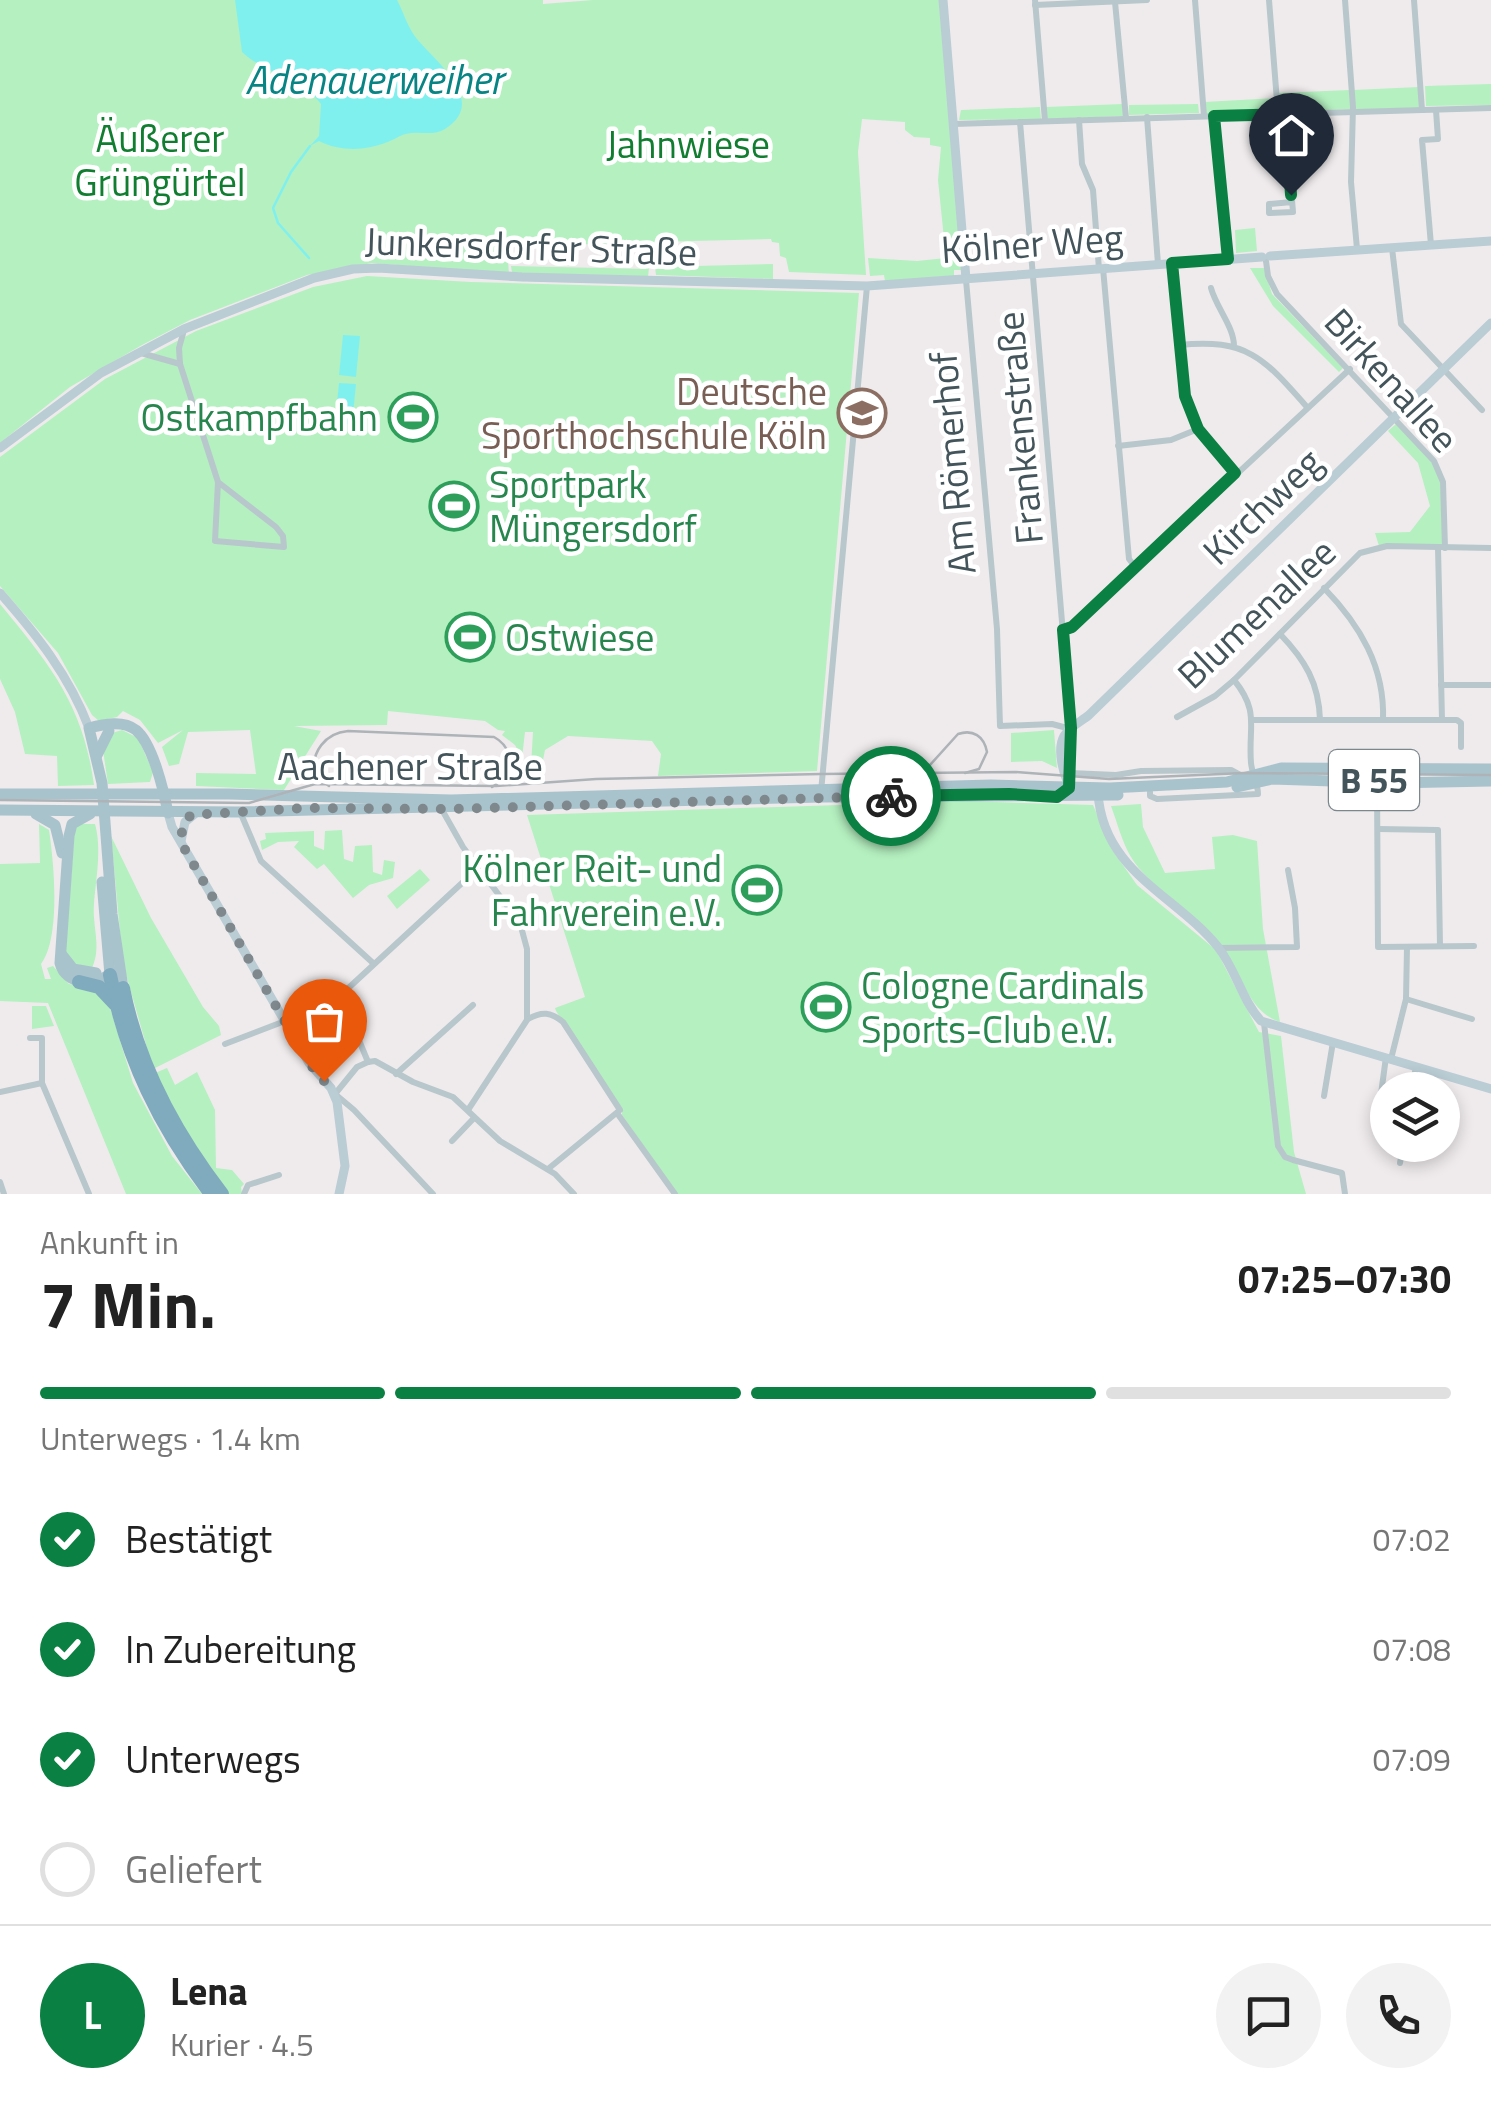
<!DOCTYPE html>
<html lang="de">
<head>
<meta charset="utf-8">
<style>
	:root { --surface:#fff; --page:#f2f2f2; --text:#222; --muted:#767676; --line:#e0e0e0; --accent:#0b8043 }
	body { margin:0; font-family:"Titillium Web",sans-serif; background:var(--page); color:var(--text); height:100vh; display:flex; flex-direction:column; font-size:38px; white-space:nowrap }
	* { box-sizing:border-box; margin:0 }
	p { font-size:32px; color:var(--muted) }
	.icon { flex:none; width:55px; height:55px; fill:none; stroke:currentColor; stroke-width:2; stroke-linecap:round; stroke-linejoin:round }
	.map { position:relative; height:1194px; overflow:hidden }
	.side { display:flex; flex-direction:column; background:var(--surface); flex:1 }
	.side>* { flex:none }
	.fabs { position:absolute; left:1370px; top:1072px; display:grid; gap:20px }
	.fabs a { display:grid; place-items:center; width:90px; height:90px; border-radius:50%; background:var(--surface); box-shadow:0 5px 15px #0003; font-size:50px }
	.pin { position:absolute; display:grid; place-items:center; width:85px; height:85px; color:#fff; margin:-102px -42px; border-radius:50% 50% 50% 0; rotate:-45deg; box-shadow:0 0 10px #0007 }
	.pin .icon { rotate:45deg }
	.courier { position:absolute; display:grid; place-items:center; width:100px; height:100px; margin:-50px; border:8px solid #0b8043; border-radius:50%; background:#fff; color:#222; box-shadow:0 2px 12px #0007 }
	.summary em { font-style:normal; font-weight:700 }
	.summary div { display:flex; flex-direction:column-reverse }
	.summary { display:flex; align-items:center; justify-content:space-between; height:170px; padding:0 40px }
	h1 { font-size:65px; font-weight:700; line-height:75px }
	.bar { display:grid; grid-template-columns:repeat(4,1fr); gap:15px 10px; align-content:center; height:120px; padding:0 40px }
	.bar i { height:12px; border-radius:8px; background:var(--line) }
	.bar .selected { background:var(--accent) }
	.bar p { grid-column:span 4 }
	.line { display:flex; align-items:center; gap:25px; padding:0 40px; border-top:2px solid var(--line) }
	.line div { flex:1 }
	.round { display:grid; place-items:center; flex:none; width:105px; height:105px; border-radius:52px; background:var(--page) }
	ol { padding:0 40px; list-style:none }
	li { display:flex; align-items:center; gap:30px; height:110px }
	li p { margin-inline-start:auto }
	li .icon { padding:10px; border-radius:50%; background:var(--accent); color:#fff; stroke-width:4 }
	li:last-child { color:var(--muted) }
	li i { width:55px; height:55px; border:5px solid var(--line); border-radius:50% }
	.map>svg:first-child { display:block }
	.green { fill:#b5f0c0 }
	.water { fill:#80f0ef }
	.lines { fill:none; stroke-linecap:round; stroke-linejoin:round }
	.stream { stroke:#80f0ef; stroke-width:2.5 }
	.street { stroke:#b8c7cc; stroke-width:6 }
	.secondary { stroke:#baccd4; stroke-width:9 }
	.primary { stroke:#a9c3cd; stroke-width:11 }
	.highway { stroke:#80abbe; stroke-width:14 }
	.tram { stroke:#adb3b7; stroke-width:2.5 }
	.done { stroke:#7f898d; stroke-width:10; stroke-dasharray:0 18 }
	.route { stroke:#0b8043; stroke-width:12 }
	.labels { text-anchor:middle; dominant-baseline:central; stroke-width:9; stroke-linejoin:round; paint-order:stroke }
	.shield { fill:#fff; stroke:#7b878c; stroke-width:2.5 }
	.shield-label { font-size:35px; font-weight:bold; fill:#43545a }
	.park-label { font-size:38px; fill:#117d30; stroke:#fff }
	.street-label { font-size:38px; fill:#43545a; stroke:#fff }
	.education-label { font-size:38px; fill:#785e54; stroke:#fff; text-anchor:end }
	.leisure-label { font-size:38px; fill:#27864d; stroke:#fff; text-anchor:start }
	.water-label { font-size:40px; font-style:italic; fill:#088484; stroke:#fff }
</style>
</head>
<body>
<div class="map">
<svg width="1491" height="1194" viewBox="0 0 1491 1194">
	<rect width="100%" height="100%" fill="#efebec"/>
	<!-- green -->
	<g class="green">
		<path d="M0,0H543V4L593,0H939L962,270H954V277L885,281L884,275L870,276L868,258L917,261L946,258L938,180L941,147L930,145V138L914,137L905,130V122L862,119L858,152L866,275L789,272L786,258L780,256L779,243L772,242L771,239L651,242L648,245L647,243L507,246L509,274L372,263L307,275L190,320L142,345L70,387L0,443Z"/>
		<path d="M1491,84V105L1426,106L1425,86Z"/>
		<path d="M1419,87L1421,108L1354,110L1353,90Z"/>
		<path d="M1350,90L1351,109L1279,112L1278,93Z"/>
		<path d="M1275,98L1276,112L1205,114L1204,102Z"/>
		<path d="M1123,104L1124,116L1047,119L1046,107Z"/>
		<path d="M1198,104L1199,113L1129,115V105Z"/>
		<path d="M1040,107L1041,119L959,120L961,110Z"/>
		<path d="M1255,228L1257,251L1236,253L1235,230Z"/>
		<path d="M648,250H651L648,277L512,273L511,266L646,269Z"/>
		<path d="M773,264V279L656,275L655,267Z"/>
		<path d="M1250,268H1264L1272,294L1343,368L1339,372L1273,306Z"/>
		<path d="M367,276L471,282L859,293L817,771L658,776L661,754L652,741L568,736L545,750L541,770L531,766L533,732H525L522,758L515,745L502,735L505,731L498,730L485,721L388,711L387,725L294,726L321,731L284,790L196,786V773L256,774L250,730L188,732L179,764L169,766L162,747L183,730L158,743L140,720L123,711L117,717L99,721L92,715L58,653L0,586V457L105,379L196,331L313,287Z"/>
		<path d="M1396,424L1419,444L1440,475L1444,547L1379,546L1375,533L1410,532L1430,506L1418,463L1388,431Z"/>
		<path d="M0,604C50,665 83,704 94,785L58,786L57,756L25,754L15,712L0,679Z"/>
		<path d="M122,730L138,738L153,772L150,782L108,784L103,750L112,733Z"/>
		<path d="M1054,730L1057,768L1042,761L1011,762V733Z"/>
		<path d="M962,801L1093,805L1113,851L1137,885L1216,950L1259,1032L1281,1036L1294,1152L1306,1194H677L622,1115V1111L556,1011L555,1008L585,997L527,815Z"/>
		<path d="M1141,804L1143,827L1165,873L1215,869L1212,837L1233,835L1257,841L1263,929L1280,1022C1246,1011 1242,970 1220,944C1197,915 1148,886 1131,857C1122,842 1117,822 1111,806Z"/>
		<path d="M39,824L49,830C54,863 61,937 41,964L45,979H51L47,968L53,966L69,984L89,987L108,1001L133,1083L172,1156L202,1194H126L48,1003L0,1001V864L40,863Z"/>
		<path d="M75,824H95C102,849 96,879 94,904C92,926 102,947 92,968L81,971L66,955V945Z"/>
		<path d="M342,830L344,859L353,862L355,846L372,845L373,872L382,875L384,860L395,862L393,878L369,885L353,898L324,864L317,869L294,847L299,841L278,842L262,850L260,841L266,839L265,833L314,831V846L324,850L325,831Z"/>
		<path d="M111,836L151,918L203,1007L219,1026L221,1035L153,1069L123,964Z"/>
		<path d="M420,869L430,880L397,909L387,896Z"/>
		<path d="M32,1006H46L54,1026L32,1029Z"/>
		<path d="M167,1068L175,1085L197,1072L215,1110L216,1168L232,1170L244,1184L241,1187L242,1194H227L194,1150L155,1073Z"/>
	</g>
	<!-- water -->
	<g class="water">
		<path d="M235,0H397C403,11 407,25 414,35C431,59 491,100 445,129C431,138 415,128 400,136C375,150 345,154 319,141L310,146L319,136L321,104C303,79 267,75 242,52Z"/>
		<path d="M343,335L360,336L356,377L339,375Z"/>
		<path d="M339,383L356,384L352,425L335,423Z"/>
	</g>
	<g class="lines">
		<!-- stream -->
		<path class="stream" d="M309,258L278,223L273,208L291,172L310,146"/>
		<!-- street -->
		<g class="street">
			<path d="M1035,0L1045,121"/>
			<path d="M1195,0L1204,116"/>
			<path d="M1269,0L1278,114"/>
			<path d="M1345,0L1353,107L1351,182L1357,249"/>
			<path d="M1414,0L1422,110"/>
			<path d="M1115,2L1126,118"/>
			<path d="M1035,5L1147,0"/>
			<path d="M1285,114L1293,212L1269,213V204L1292,202"/>
			<path d="M1214,116L1228,259"/>
			<path d="M1147,117L1158,264"/>
			<path d="M1079,120L1082,164L1093,190L1099,269"/>
			<path d="M954,124L1491,108"/>
			<path d="M1431,245L1422,140L1438,139L1436,110"/>
			<path d="M1392,248L1401,324L1482,410"/>
			<path d="M1266,261L1268,276L1277,294L1434,461L1443,482L1445,548"/>
			<path d="M1172,263L1185,396L1198,429L1235,473"/>
			<path d="M1103,268L1129,559L1136,568"/>
			<path d="M966,280L997,629L1000,726L1052,724L1071,729L1020,122"/>
			<path d="M1211,288C1216,307 1234,327 1234,346"/>
			<path d="M184,330L179,348L180,364L218,482L215,541L284,547L283,536L276,527L218,482"/>
			<path d="M1179,345C1247,338 1264,358 1307,407"/>
			<path d="M141,353L180,364"/>
			<path d="M1118,446L1171,440L1198,429"/>
			<path d="M1438,548L1442,720"/>
			<path d="M1324,588C1360,625 1385,667 1383,720"/>
			<path d="M1063,629L1072,627L1350,369"/>
			<path d="M1280,634C1305,660 1319,683 1320,720"/>
			<path d="M1441,685H1491"/>
			<path d="M1177,717L1215,696L1234,680L1360,553L1387,546L1491,548"/>
			<path d="M1253,720H1457L1461,723V747"/>
			<path d="M1070,773L1116,775L1141,771L1231,770L1244,777"/>
			<path d="M1377,784L1378,947L1474,946"/>
			<path d="M821,792L867,286"/>
			<path d="M1150,792V796L1157,799L1258,794C1258,783 1252,774 1251,763C1248,726 1260,712 1234,680"/>
			<path d="M441,808L463,847L520,923L527,949V1020L468,1110"/>
			<path d="M241,814L261,861L373,963"/>
			<path d="M1378,829L1438,830L1440,946"/>
			<path d="M1218,948L1297,947L1295,908L1288,870"/>
			<path d="M1406,999L1472,1019"/>
			<path d="M342,1000L343,993L475,871L476,866"/>
			<path d="M528,1019C542,1011 551,1012 563,1022L620,1110L548,1169"/>
			<path d="M1264,1023L1278,1146L1285,1157L1293,1160L1342,1173L1345,1194"/>
			<path d="M356,1033L368,1062"/>
			<path d="M30,1038H42V1083L89,1194"/>
			<path d="M225,1044L285,1021"/>
			<path d="M1391,1059L1406,999L1407,947"/>
			<path d="M368,1062L375,1061L413,1082L453,1097L500,1141L555,1174L574,1194"/>
			<path d="M368,1062L357,1067L335,1094L354,1110L433,1194"/>
			<path d="M396,1074L473,1005"/>
			<path d="M1412,1090L1416,1066"/>
			<path d="M0,1092L42,1083"/>
			<path d="M1324,1096L1333,1042"/>
			<path d="M617,1113L675,1194"/>
			<path d="M1378,1116L1386,1057"/>
			<path d="M452,1141L474,1118"/>
			<path d="M1400,1163L1403,1145"/>
			<path d="M0,1182L4,1194"/>
			<path d="M244,1194L248,1185L279,1175"/>
		</g>
		<!-- secondary -->
		<g class="secondary">
			<path d="M943,0L966,279"/>
			<path d="M1270,256L1491,241"/>
			<path d="M0,448L101,373L184,329L314,278L353,269L378,268L522,277L867,286L1262,257"/>
			<path d="M0,593C36,634 69,675 89,728"/>
			<path d="M1070,781L1071,731"/>
			<path d="M1073,791C1064,779 1056,750 1064,736C1069,727 1082,721 1089,715L1491,323"/>
			<path d="M1098,793C1103,872 1176,895 1218,947C1236,970 1242,1000 1261,1021L1491,1089"/>
			<path d="M168,813L172,827L309,1063L331,1088L337,1102L345,1166L339,1194"/>
			<path d="M181,841L185,822L197,812"/>
		</g>
		<!-- primary -->
		<g class="primary">
			<path d="M97,755L109,731"/>
			<path d="M1237,787L1272,779L1392,783L1491,781"/>
			<path d="M0,794H229L451,800L991,785L1110,788L1227,782L1281,768L1491,769"/>
			<path d="M0,810L238,812L822,797L1118,795"/>
			<path d="M36,814L55,825L62,853"/>
			<path d="M90,814L72,824L69,836L60,963C66,986 96,986 113,972"/>
			<path d="M102,882L110,975"/>
			<path d="M62,955L73,969L96,973"/>
			<path d="M123,988L112,914L102,783L89,728C104,724 123,720 136,730C153,744 164,792 168,813"/>
		</g>
		<!-- highway -->
		<g class="highway">
			<path d="M110,975C126,1058 160,1127 211,1194"/>
			<path d="M79,982L99,987L115,1004"/>
			<path d="M123,988C138,1065 175,1133 222,1194"/>
		</g>
		<!-- tram -->
		<g class="tram">
			<path d="M913,771L930,765L958,734C973,729 984,736 987,752L979,769L965,773"/>
			<path d="M329,786L314,775C311,752 325,733 348,731L494,737C509,745 515,763 506,778L492,787"/>
			<path d="M0,800L249,803L315,784L496,786L596,779L821,774L1016,772L1109,779L1244,773L1491,775"/>
		</g>
	</g>
	<g class="lines">
		<!-- done -->
		<path class="done" d="M324,1081L309,1063L184,848C179,837 182,823 191,815L306,808L451,809L891,796"/>
		<!-- route -->
		<path class="route" d="M891,796L1009,794L1057,797L1069,788L1071,728L1063,630L1072,627L1235,473L1198,429L1185,396L1172,263L1228,259L1214,116L1286,114L1291,195"/>
	</g>
	<!-- icons -->
	<defs>
		<g id="university-ring" transform="scale(2.5)"><circle r="9.5" fill="#fff" stroke="#8d6e63" stroke-width="1.5"/><path d="M0-5L7-2L0 1L-7-2ZM-4 1L0 2.5L4 1V4Q0 6-4 4Z" fill="#8d6e63"/></g>
		<g id="stadium-ring" transform="scale(2.5)"><circle r="9.5" fill="#fff" stroke="#2e9e5b" stroke-width="1.5"/><path d="M0-5a6.5 5 0 1 0 0 10a6.5 5 0 1 0 0-10ZM-3.5-1.8h7v3.6h-7Z" fill="#2e9e5b"/></g>
	</defs>
	<g fill-rule="evenodd">
		<use href="#university-ring" x="862" y="413"/>
		<use href="#stadium-ring" x="413" y="417"/>
		<use href="#stadium-ring" x="454" y="506"/>
		<use href="#stadium-ring" x="470" y="637"/>
		<use href="#stadium-ring" x="757" y="890"/>
		<use href="#stadium-ring" x="826" y="1007"/>
	</g>
	<g class="labels">
		<!-- shield labels -->
		<rect class="shield" x="1329" y="750" width="90" height="60" rx="8"/>
		<g class="shield-label">
			<text x="1374" y="780">B 55</text>
		</g>
		<!-- park labels -->
		<g class="park-label">
			<text x="160" y="138">Äußerer<tspan x="160" dy="44">Grüngürtel</tspan></text>
			<text x="688" y="144">Jahnwiese</text>
		</g>
		<!-- street labels -->
		<g class="street-label">
			<text transform="translate(1032 243) rotate(-4)">Kölner Weg</text>
			<text transform="translate(531 246) rotate(2)">Junkersdorfer Straße</text>
			<text transform="translate(1392 380) rotate(48)">Birkenallee</text>
			<text transform="translate(1019 428) rotate(-95)">Frankenstraße</text>
			<text transform="translate(952 463) rotate(-95)">Am Römerhof</text>
			<text transform="translate(1262 506) rotate(-44)">Kirchweg</text>
			<text transform="translate(1256 613) rotate(-43)">Blumenallee</text>
			<text x="410" y="766">Aachener Straße</text>
		</g>
		<!-- education labels -->
		<g class="education-label">
			<text x="827" y="391">Deutsche<tspan x="827" dy="44">Sporthochschule Köln</tspan></text>
		</g>
		<!-- leisure labels -->
		<g class="leisure-label">
			<text x="378" y="417" text-anchor="end">Ostkampfbahn</text>
			<text x="489" y="484">Sportpark<tspan x="489" dy="44">Müngersdorf</tspan></text>
			<text x="505" y="637">Ostwiese</text>
			<text x="722" y="868" text-anchor="end">Kölner Reit- und<tspan x="722" dy="44">Fahrverein e.V.</tspan></text>
			<text x="861" y="985">Cologne Cardinals<tspan x="861" dy="44">Sports-Club e.V.</tspan></text>
		</g>
		<!-- water labels -->
		<g class="water-label">
			<text x="374" y="79">Adenauerweiher</text>
		</g>
	</g>
</svg>
<div class="fabs">
<a><svg class="icon" aria-label="layers" viewBox="0 0 24 24"><path d="M12 4l9 5-9 5-9-5zM3 14l9 5 9-5"/></svg></a>
</div>
<div class="pin" style="left:324px;top:1081px;background:#ea580c"><svg class="icon" aria-label="bag" viewBox="0 0 24 24"><path d="M5 8h14l-1 12H6zM9 8a3 3 0 0 1 6 0"/></svg></div>
<div class="pin" style="left:1291px;top:195px;background:#1f2937"><svg class="icon" aria-label="home" viewBox="0 0 24 24"><path d="M3 11l9-7 9 7M6 9v11h12V9"/></svg></div>
<div class="courier" style="left:891px;top:796px"><svg class="icon" aria-label="bike" viewBox="0 0 24 24"><circle cx="6" cy="16" r="4"/><circle cx="18" cy="16" r="4"/><path d="M6 16l4-8h5l3 8M10 8l3 8H6M13 5h3"/></svg></div>
</div>
<section class="side">
<div class="summary"><div><h1>7 Min.</h1><p>Ankunft in</p></div><em>07:25–07:30</em></div>
<div class="bar"><i class="selected"></i><i class="selected"></i><i class="selected"></i><i></i><p>Unterwegs · 1.4 km</p></div>
<ol>
<li><svg class="icon" aria-label="check" viewBox="0 0 24 24"><path d="M5 12l5 5 9-10"/></svg>Bestätigt<p>07:02</p></li>
<li><svg class="icon" aria-label="check" viewBox="0 0 24 24"><path d="M5 12l5 5 9-10"/></svg>In Zubereitung<p>07:08</p></li>
<li><svg class="icon" aria-label="check" viewBox="0 0 24 24"><path d="M5 12l5 5 9-10"/></svg>Unterwegs<p>07:09</p></li>
<li><i></i>Geliefert</li>
</ol>
<div class="line" style="height:180px"><b class="round" style="background:var(--accent);color:#fff">L</b><div><b>Lena</b><p>Kurier · 4.5</p></div><a class="round"><svg class="icon" aria-label="chat" viewBox="0 0 24 24"><path d="M4 5h16v11H9l-5 4z"/></svg></a><a class="round"><svg class="icon" aria-label="phone" viewBox="0 0 24 24"><path d="M5 4h4l2 5-3 2q2 4 5 5l2-3 5 2v4C11 20 4 13 5 4z"/></svg></a></div>
</section>
</body>
</html>
